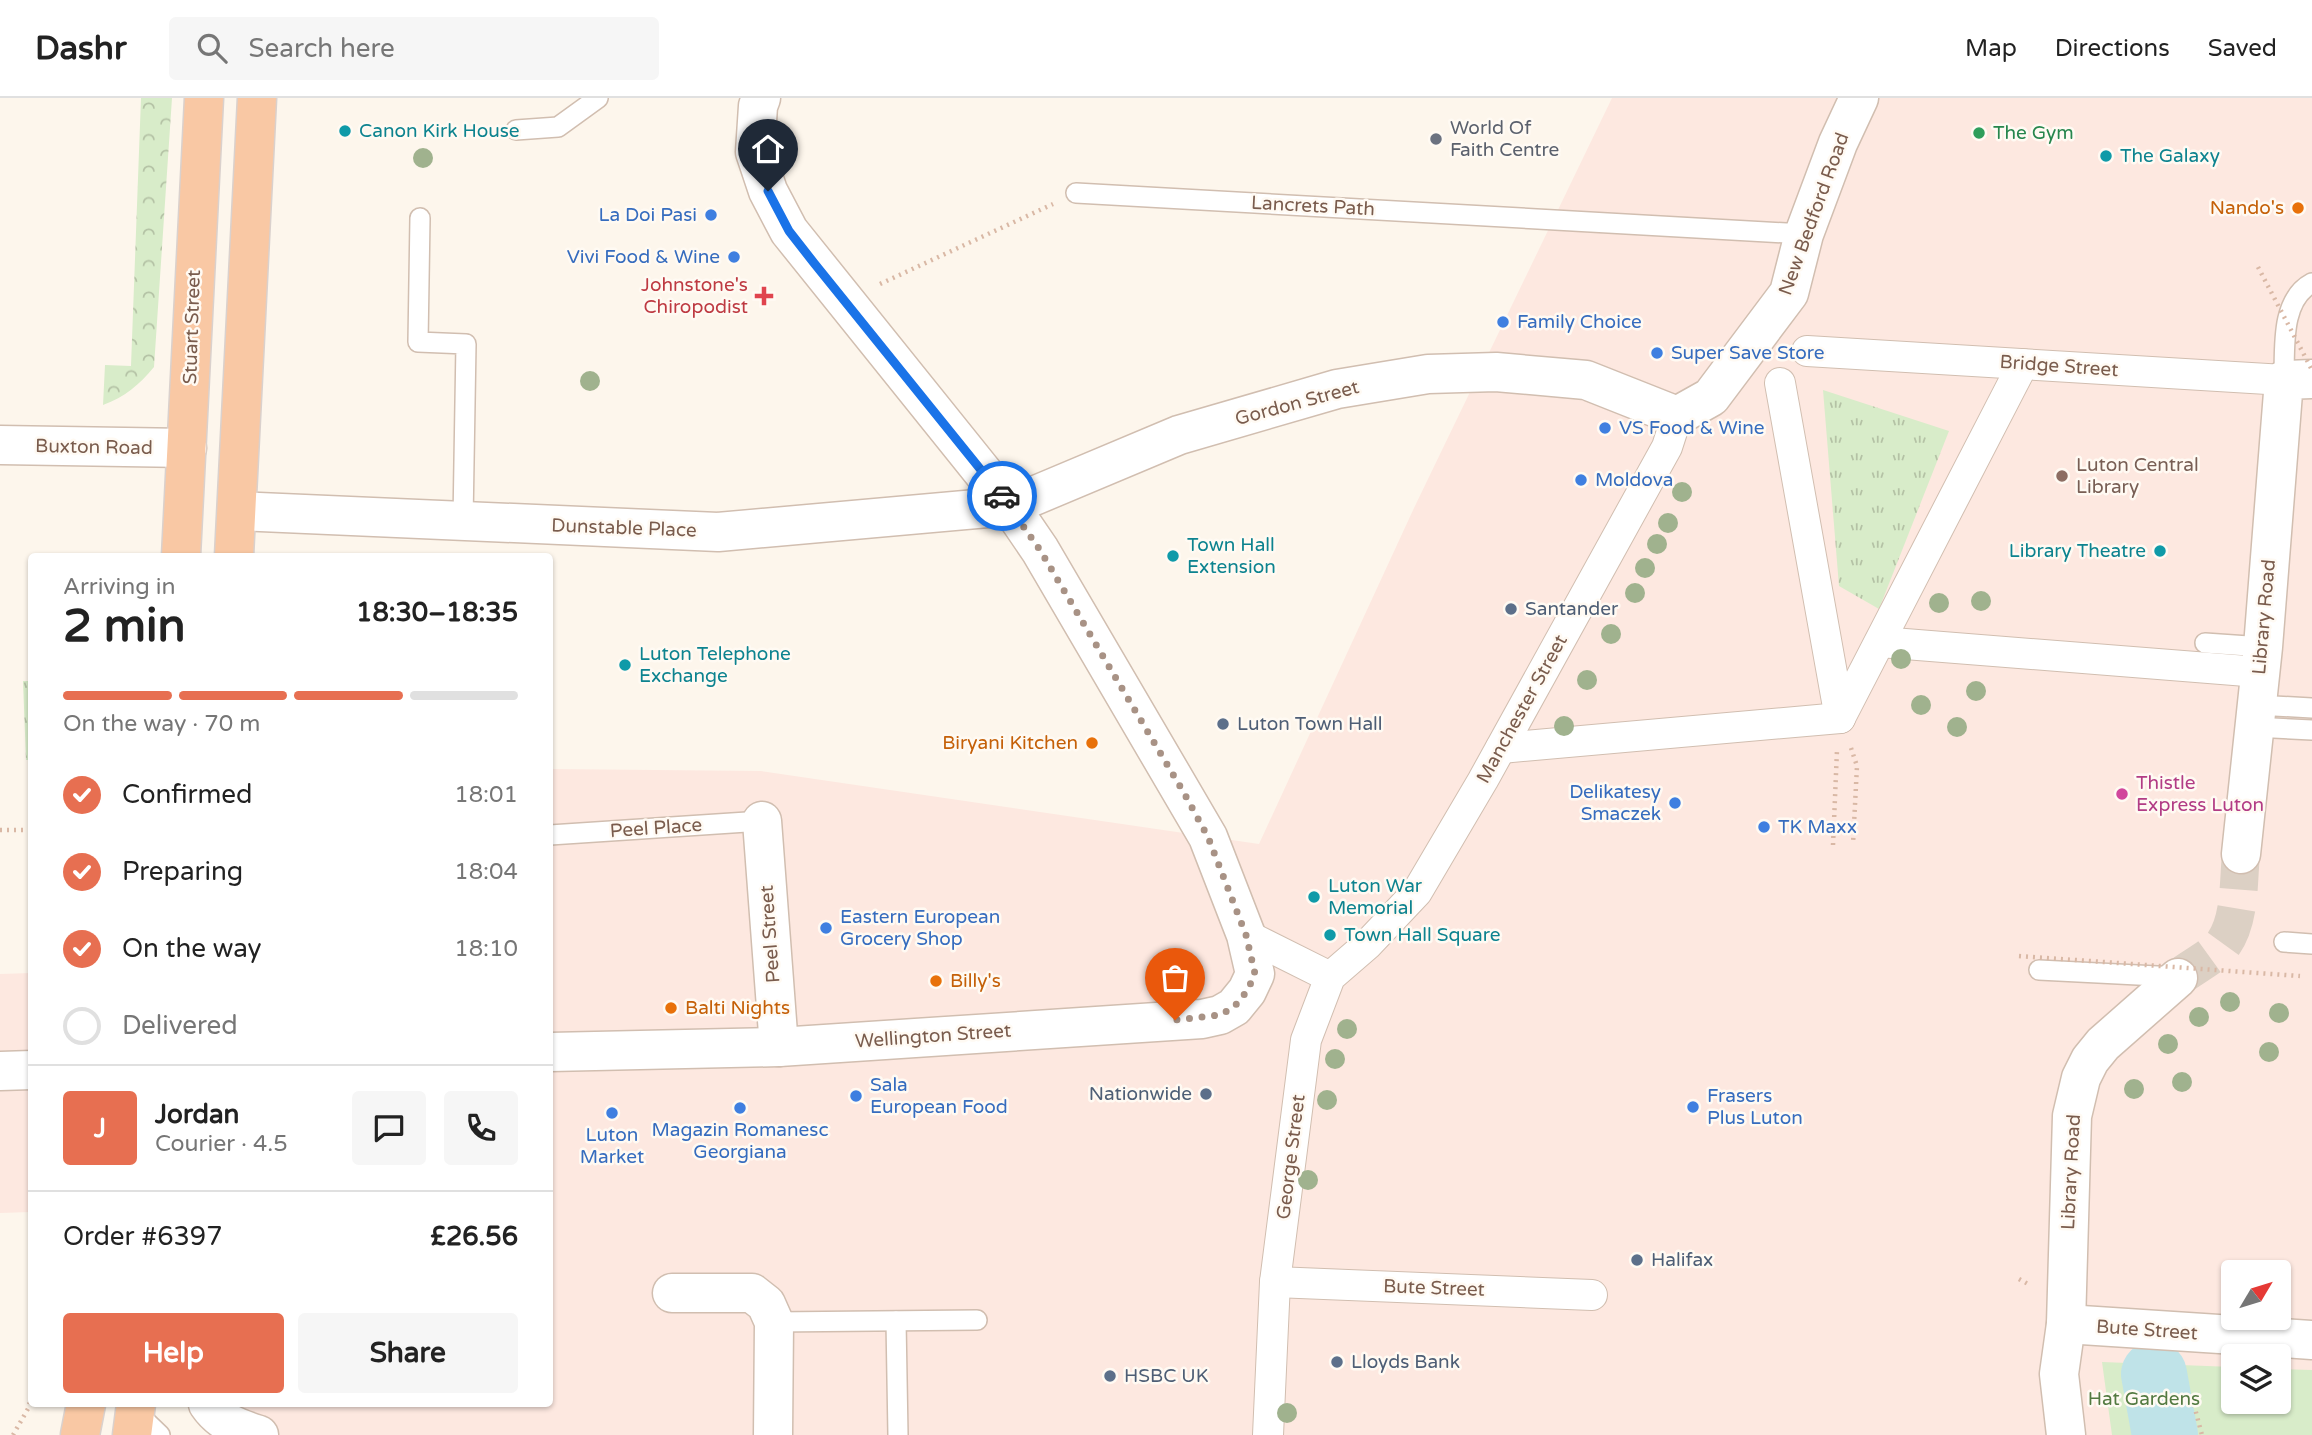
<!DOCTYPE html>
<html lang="en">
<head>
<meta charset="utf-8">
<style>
	:root { --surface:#fff; --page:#f6f6f6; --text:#222; --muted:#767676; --line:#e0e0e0; --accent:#e76f51 }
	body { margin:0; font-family:"Varela Round",sans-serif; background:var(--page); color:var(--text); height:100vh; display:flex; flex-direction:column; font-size:26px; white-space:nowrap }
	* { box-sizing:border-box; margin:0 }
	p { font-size:23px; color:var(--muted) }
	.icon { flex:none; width:38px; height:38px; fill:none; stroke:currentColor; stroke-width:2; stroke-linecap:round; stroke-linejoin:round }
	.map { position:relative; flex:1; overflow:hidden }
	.panel { position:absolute; left:28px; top:455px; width:525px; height:854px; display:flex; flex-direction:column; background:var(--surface); border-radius:7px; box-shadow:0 2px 5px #0004 }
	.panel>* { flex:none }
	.needle { width:46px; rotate:52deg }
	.controls { position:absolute; left:2221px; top:1162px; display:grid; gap:14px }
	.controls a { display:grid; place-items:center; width:70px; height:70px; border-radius:7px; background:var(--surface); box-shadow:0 2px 5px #0004; font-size:35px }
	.pin { position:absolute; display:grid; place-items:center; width:60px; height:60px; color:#fff; margin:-72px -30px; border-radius:50% 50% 50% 0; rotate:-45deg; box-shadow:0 0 7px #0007 }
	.pin .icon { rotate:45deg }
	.courier { position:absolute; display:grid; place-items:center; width:70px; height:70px; margin:-35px; border:5px solid #1a73e8; border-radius:50%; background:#fff; color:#222; box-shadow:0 2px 9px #0007 }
	.headline em { font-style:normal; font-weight:700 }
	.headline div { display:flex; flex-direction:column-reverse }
	.headline { display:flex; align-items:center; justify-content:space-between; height:119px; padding:0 35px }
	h1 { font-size:46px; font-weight:700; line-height:52px }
	.bar { display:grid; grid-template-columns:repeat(4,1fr); gap:10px 7px; align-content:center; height:84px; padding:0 35px }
	.bar i { height:9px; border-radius:5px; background:var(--line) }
	.bar .selected { background:var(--accent) }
	.bar p { grid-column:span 4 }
	.line { display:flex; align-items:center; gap:18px; padding:0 35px; border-top:2px solid var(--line) }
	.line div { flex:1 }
	.round { display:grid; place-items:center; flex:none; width:74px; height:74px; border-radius:7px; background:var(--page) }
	ol { padding:0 35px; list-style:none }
	li { display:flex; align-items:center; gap:21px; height:77px }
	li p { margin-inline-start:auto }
	li .icon { padding:7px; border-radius:50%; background:var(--accent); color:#fff; stroke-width:4 }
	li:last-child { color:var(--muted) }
	li i { width:38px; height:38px; border:4px solid var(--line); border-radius:50% }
	.action { display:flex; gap:14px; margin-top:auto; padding:14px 35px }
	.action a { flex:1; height:80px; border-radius:7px; background:var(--accent); color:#fff; font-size:28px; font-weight:700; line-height:80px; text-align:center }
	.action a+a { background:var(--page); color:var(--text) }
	header { display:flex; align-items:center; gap:42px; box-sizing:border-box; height:98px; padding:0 35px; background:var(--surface); border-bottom:2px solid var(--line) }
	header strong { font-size:33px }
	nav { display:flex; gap:38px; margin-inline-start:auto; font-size:24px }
	.search { width:490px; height:63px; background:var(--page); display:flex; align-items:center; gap:18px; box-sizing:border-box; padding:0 24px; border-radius:7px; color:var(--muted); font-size:26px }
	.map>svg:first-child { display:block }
	.commercial { fill:#fde8e0; fill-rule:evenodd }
	.grass { fill:url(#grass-tufts) }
	.forest { fill:url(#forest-crowns) }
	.park { fill:#d8ecc9 }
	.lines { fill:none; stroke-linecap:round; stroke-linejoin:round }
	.river { stroke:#bfe3e8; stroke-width:66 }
	.minor-tunnel { stroke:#dcd0c4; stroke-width:38; stroke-dasharray:38 19; stroke-linecap:butt }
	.service-casing { stroke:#d1beb0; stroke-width:22 }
	.pedestrian-casing { stroke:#d1beb0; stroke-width:32 }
	.minor-casing { stroke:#d1beb0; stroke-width:41 }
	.trunk-casing { stroke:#dad1cd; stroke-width:41 }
	.path { stroke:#d9b8a5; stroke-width:4.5; stroke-dasharray:2 5; stroke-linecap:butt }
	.service { stroke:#fff; stroke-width:19 }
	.pedestrian { stroke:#fff; stroke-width:30 }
	.minor { stroke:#fff; stroke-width:38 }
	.trunk { stroke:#f9c8a4; stroke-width:38 }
	.path-bridge { stroke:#d9b8a5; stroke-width:4.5; stroke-dasharray:2 5; stroke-linecap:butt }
	.tree { fill:#a0b28e }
	.done { stroke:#a89285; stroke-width:7; stroke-dasharray:0 12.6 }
	.route { stroke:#1a73e8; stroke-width:9 }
	.culture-dot { fill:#0f9aa8; stroke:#fffaf3; stroke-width:2.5 }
	.leisure-dot { fill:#2e9e5b; stroke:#fffaf3; stroke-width:2.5 }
	.worship-dot { fill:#6b7280; stroke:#fffaf3; stroke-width:2.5 }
	.food-dot { fill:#e8710a; stroke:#fffaf3; stroke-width:2.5 }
	.shop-dot { fill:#3f7fe0; stroke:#fffaf3; stroke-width:2.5 }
	.health-dot { fill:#e0444e; stroke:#fffaf3; stroke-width:2.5 }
	.education-dot { fill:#8d6e63; stroke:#fffaf3; stroke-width:2.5 }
	.service-dot { fill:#5c6f8a; stroke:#fffaf3; stroke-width:2.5 }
	.hotel-dot { fill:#d1479c; stroke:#fffaf3; stroke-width:2.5 }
	.labels { text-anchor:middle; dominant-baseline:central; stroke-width:5; stroke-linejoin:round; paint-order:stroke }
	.worship-label { font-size:19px; fill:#5b616d; stroke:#fffaf3; text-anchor:start }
	.culture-label { font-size:19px; fill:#0d838f; stroke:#fffaf3; text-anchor:start }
	.leisure-label { font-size:19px; fill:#27864d; stroke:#fffaf3; text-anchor:start }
	.street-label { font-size:19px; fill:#7a5c4d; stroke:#fffaf3 }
	.food-label { font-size:19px; fill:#c56008; stroke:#fffaf3; text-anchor:end }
	.shop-label { font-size:19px; fill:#366cbe; stroke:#fffaf3; text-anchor:start }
	.health-label { font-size:19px; fill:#be3a42; stroke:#fffaf3; text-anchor:end }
	.education-label { font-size:19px; fill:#785e54; stroke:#fffaf3; text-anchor:start }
	.service-label { font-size:19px; fill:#4e5e75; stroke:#fffaf3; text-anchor:start }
	.hotel-label { font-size:19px; fill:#b23c85; stroke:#fffaf3; text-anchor:start }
	.park-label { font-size:19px; fill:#537a41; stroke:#fffaf3 }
</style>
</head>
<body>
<header>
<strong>Dashr</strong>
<div class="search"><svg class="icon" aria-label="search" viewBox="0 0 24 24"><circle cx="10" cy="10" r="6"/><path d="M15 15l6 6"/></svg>Search here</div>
<nav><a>Map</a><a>Directions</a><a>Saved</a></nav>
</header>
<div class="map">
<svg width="2312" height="1337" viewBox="0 0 2312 1337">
	<defs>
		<pattern id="grass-tufts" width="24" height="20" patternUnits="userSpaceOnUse" patternTransform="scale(1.75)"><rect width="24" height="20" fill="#d8ecc9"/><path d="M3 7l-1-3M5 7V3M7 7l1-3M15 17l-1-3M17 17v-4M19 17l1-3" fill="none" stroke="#b4c2a5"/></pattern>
		<pattern id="forest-crowns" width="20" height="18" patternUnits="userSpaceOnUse" patternTransform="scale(1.75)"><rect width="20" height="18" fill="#d8ecc9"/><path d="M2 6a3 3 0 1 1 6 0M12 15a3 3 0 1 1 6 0" fill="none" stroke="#b4c2a5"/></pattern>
	</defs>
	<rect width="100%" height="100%" fill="#fdf6ec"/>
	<!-- commercial -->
	<g class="commercial">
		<path d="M1612,0H2312V1337H244L242,1306H550V671L761,673L1259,746L1414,410ZM2233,1174H2278V1220H2233ZM2233,1258H2278V1304H2233Z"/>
		<path d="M31,875V1114L0,1115V876Z"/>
	</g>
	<!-- grass -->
	<g class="grass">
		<path d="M1823,292L1949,333L1879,511L1839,488Z"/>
		<path d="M23,583H31V662H26Z"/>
	</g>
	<!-- forest -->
	<path class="forest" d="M141,0H172L154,269C139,287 125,299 103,307L105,267L131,268Z"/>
	<!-- park -->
	<path class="park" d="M2102,1264L2233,1269V1304H2278L2279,1271L2312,1272V1337H2112Z"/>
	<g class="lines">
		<!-- river -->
		<path class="river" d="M2154,1276L2165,1337"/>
		<!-- minor-tunnel -->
		<path class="minor-tunnel" d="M2178,880C2191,870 2207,862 2219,851C2241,828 2238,785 2241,756"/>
		<!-- service casing -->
		<g class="service-casing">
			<g id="service">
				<path d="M516,32L558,29L598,0"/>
				<path d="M1076,95L1804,136"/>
				<path d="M420,120L418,244L466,246L463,423"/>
				<path d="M2284,282C2285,251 2280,202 2312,185"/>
				<path d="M2205,545L2263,549"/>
				<path d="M2256,607L2312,610"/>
				<path d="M2254,629L2312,632"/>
				<path d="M550,737L762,723"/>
				<path d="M2284,844L2312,846"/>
				<path d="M2039,872L2177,879"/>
				<path d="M896,1223L898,1337"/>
				<path d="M774,1224L977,1222"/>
				<path d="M135,1313L160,1337"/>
			</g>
		</g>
		<!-- pedestrian casing -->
		<g class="pedestrian-casing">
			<g id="pedestrian">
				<path d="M1807,253L2284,282"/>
				<path d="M1780,285L1840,620"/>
				<path d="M1880,544L2259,574"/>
				<path d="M1840,620L2023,266"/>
				<path d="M1501,650L1840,620"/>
				<path d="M1246,837L1330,879"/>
				<path d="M1275,1184L1592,1197"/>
				<path d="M1268,1337L1275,1184L1306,942L1330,879L1367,847L1417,794L1483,682L1667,349L1677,318"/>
			</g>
		</g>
		<!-- minor casing -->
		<g class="minor-casing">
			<g id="minor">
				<path d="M0,347L187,350"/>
				<path d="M238,413L718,434L1010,408L1179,337L1337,291L1428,276L1496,274L1586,282L1677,318L1711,299L1789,195L1804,136L1838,45L1859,0"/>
				<path d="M762,723L779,949"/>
				<path d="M2241,756L2263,549L2284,282L2312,281"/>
				<path d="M550,954L779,949L1202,921L1220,917L1234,909L1247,893L1255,876L1246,837L1208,739L1040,452L1010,408L789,133L768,93L755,54L758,8L761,0"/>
				<path d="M0,973L32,972"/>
				<path d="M672,1195H752L766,1206L774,1224L773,1337"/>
				<path d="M2066,1226L2312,1242"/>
				<path d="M208,1306C221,1325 238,1330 259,1337"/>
				<path d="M2066,1337L2059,1276L2066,1226L2072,1018L2081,980L2090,962L2103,946L2178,880"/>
			</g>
		</g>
		<!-- trunk casing -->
		<g class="trunk-casing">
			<g id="trunk">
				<path d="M181,458L204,0"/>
				<path d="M234,458L257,0"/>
				<path d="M80,1337L86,1306"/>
				<path d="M132,1337L136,1306"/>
			</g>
		</g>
		<!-- path -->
		<g class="path">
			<path d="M880,186L1053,106"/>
			<path d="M1851,650L1857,668L1853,746"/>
			<path d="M0,732H32"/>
			<path d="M1833,747L1837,652"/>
			<path d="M2019,1181L2028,1186"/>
			<path d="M2194,1307L2202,1337"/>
			<path d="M13,1337L29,1309L32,1289"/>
		</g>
		<!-- service -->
		<use href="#service" class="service"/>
		<!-- pedestrian -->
		<use href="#pedestrian" class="pedestrian"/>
		<!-- minor -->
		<use href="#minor" class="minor"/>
		<!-- trunk -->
		<use href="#trunk" class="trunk"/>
		<!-- path-bridge -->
		<g class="path-bridge">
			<path d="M2258,169L2312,272"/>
			<path d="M2019,858L2300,878"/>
		</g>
	</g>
	<!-- trees -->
	<g class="tree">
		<circle cx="423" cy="60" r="10"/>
		<circle cx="590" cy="283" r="10"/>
		<circle cx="1682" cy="394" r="10"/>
		<circle cx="1668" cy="425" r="10"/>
		<circle cx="1657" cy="446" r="10"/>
		<circle cx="1645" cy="470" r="10"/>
		<circle cx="1635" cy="495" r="10"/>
		<circle cx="1981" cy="503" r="10"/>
		<circle cx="1939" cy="505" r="10"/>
		<circle cx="1611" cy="536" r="10"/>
		<circle cx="1901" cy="561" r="10"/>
		<circle cx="1587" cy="582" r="10"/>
		<circle cx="1976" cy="593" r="10"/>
		<circle cx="1921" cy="607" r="10"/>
		<circle cx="1564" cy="628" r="10"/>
		<circle cx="1957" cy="629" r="10"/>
		<circle cx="2230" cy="904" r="10"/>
		<circle cx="2279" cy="915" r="10"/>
		<circle cx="2199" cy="919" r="10"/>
		<circle cx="1347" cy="931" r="10"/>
		<circle cx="2168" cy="946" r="10"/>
		<circle cx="2269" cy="954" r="10"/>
		<circle cx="1335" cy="961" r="10"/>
		<circle cx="2182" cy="984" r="10"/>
		<circle cx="2134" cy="991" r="10"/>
		<circle cx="1327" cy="1002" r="10"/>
		<circle cx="1308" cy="1082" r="10"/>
		<circle cx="1287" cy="1315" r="10"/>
	</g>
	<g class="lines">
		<!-- done -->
		<path class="done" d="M1002,398L1040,452L1184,695L1208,739L1246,837L1255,876L1247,893L1234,909L1220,917L1175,922"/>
		<!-- route -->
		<path class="route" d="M768,93L789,133L814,165L1002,398"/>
	</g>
	<!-- markers -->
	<g class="culture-dot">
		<circle cx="345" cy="33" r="7"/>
		<circle cx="2106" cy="58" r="7"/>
		<circle cx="2160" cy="453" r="7"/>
		<circle cx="1173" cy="458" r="7"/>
		<circle cx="625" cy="567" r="7"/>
		<circle cx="1314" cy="799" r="7"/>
		<circle cx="1330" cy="837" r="7"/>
	</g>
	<circle class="leisure-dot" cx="1979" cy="35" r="7"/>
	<circle class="worship-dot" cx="1436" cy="41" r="7"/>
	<g class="food-dot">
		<circle cx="2298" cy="110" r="7"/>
		<circle cx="1092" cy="645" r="7"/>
		<circle cx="936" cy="883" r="7"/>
		<circle cx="671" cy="910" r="7"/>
	</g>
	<g class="shop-dot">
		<circle cx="711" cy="117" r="7"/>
		<circle cx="734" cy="159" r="7"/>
		<circle cx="1503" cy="224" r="7"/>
		<circle cx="1657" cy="255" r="7"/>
		<circle cx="1605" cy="330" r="7"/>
		<circle cx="1581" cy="382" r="7"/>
		<circle cx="1675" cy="705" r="7"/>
		<circle cx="1764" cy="729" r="7"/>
		<circle cx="826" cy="830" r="7"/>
		<circle cx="856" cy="998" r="7"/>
		<circle cx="1693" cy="1009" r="7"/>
		<circle cx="740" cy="1010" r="7"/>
		<circle cx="612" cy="1015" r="7"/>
	</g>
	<path class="health-dot" d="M760.5 187.5h7v7h7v7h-7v7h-7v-7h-7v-7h7z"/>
	<circle class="education-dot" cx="2062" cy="378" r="7"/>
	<g class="service-dot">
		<circle cx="1511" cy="511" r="7"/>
		<circle cx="1223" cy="626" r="7"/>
		<circle cx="1206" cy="996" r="7"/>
		<circle cx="1637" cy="1162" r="7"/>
		<circle cx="1337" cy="1264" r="7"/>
		<circle cx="1110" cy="1278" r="7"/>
	</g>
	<circle class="hotel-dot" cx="2122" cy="696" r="7"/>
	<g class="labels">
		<!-- worship labels -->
		<g class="worship-label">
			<text x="1450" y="30">World Of<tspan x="1450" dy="22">Faith Centre</tspan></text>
		</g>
		<!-- culture labels -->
		<g class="culture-label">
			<text x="359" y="33">Canon Kirk House</text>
			<text x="2120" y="58">The Galaxy</text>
			<text x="1187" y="447">Town Hall<tspan x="1187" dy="22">Extension</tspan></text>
			<text x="2146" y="453" text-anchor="end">Library Theatre</text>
			<text x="639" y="556">Luton Telephone<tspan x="639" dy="22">Exchange</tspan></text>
			<text x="1328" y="788">Luton War<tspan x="1328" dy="22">Memorial</tspan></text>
			<text x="1344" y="837">Town Hall Square</text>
		</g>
		<!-- leisure labels -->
		<g class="leisure-label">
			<text x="1993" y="35">The Gym</text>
		</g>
		<!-- street labels -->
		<g class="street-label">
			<text transform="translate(1313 108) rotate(3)">Lancrets Path</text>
			<text transform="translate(1814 116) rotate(-70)">New Bedford Road</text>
			<text transform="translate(192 229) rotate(-88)">Stuart Street</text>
			<text transform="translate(2059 268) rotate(4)">Bridge Street</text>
			<text transform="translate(1297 305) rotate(-15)">Gordon Street</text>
			<text transform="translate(94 349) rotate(1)">Buxton Road</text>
			<text transform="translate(624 430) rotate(2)">Dunstable Place</text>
			<text transform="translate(2264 519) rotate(-85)">Library Road</text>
			<text transform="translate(1522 611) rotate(-61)">Manchester Street</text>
			<text transform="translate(656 730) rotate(-4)">Peel Place</text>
			<text transform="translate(770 836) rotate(-94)">Peel Street</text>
			<text transform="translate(933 938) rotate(-4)">Wellington Street</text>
			<text transform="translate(1291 1059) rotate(-83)">George Street</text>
			<text transform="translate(2071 1074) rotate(-87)">Library Road</text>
			<text transform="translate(1434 1190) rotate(2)">Bute Street</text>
			<text transform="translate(2147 1232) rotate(4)">Bute Street</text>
		</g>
		<!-- food labels -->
		<g class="food-label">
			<text x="2284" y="110">Nando's</text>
			<text x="1078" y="645">Biryani Kitchen</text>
			<text x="950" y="883" text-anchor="start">Billy's</text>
			<text x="685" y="910" text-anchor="start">Balti Nights</text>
		</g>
		<!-- shop labels -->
		<g class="shop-label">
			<text x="697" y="117" text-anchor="end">La Doi Pasi</text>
			<text x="720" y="159" text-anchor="end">Vivi Food &amp; Wine</text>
			<text x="1517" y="224">Family Choice</text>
			<text x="1671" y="255">Super Save Store</text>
			<text x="1619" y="330">VS Food &amp; Wine</text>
			<text x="1595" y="382">Moldova</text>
			<text x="1661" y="694" text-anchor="end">Delikatesy<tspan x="1661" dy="22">Smaczek</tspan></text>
			<text x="1778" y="729">TK Maxx</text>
			<text x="840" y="819">Eastern European<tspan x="840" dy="22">Grocery Shop</tspan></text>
			<text x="870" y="987">Sala<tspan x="870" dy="22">European Food</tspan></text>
			<text x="1707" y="998">Frasers<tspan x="1707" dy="22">Plus Luton</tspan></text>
			<text x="740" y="1032" text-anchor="middle">Magazin Romanesc<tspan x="740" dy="22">Georgiana</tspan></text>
			<text x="612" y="1037" text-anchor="middle">Luton<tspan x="612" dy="22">Market</tspan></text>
		</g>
		<!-- health labels -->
		<g class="health-label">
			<text x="748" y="187">Johnstone's<tspan x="748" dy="22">Chiropodist</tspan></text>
		</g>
		<!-- education labels -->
		<g class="education-label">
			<text x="2076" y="367">Luton Central<tspan x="2076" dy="22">Library</tspan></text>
		</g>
		<!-- service labels -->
		<g class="service-label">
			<text x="1525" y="511">Santander</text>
			<text x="1237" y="626">Luton Town Hall</text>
			<text x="1192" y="996" text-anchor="end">Nationwide</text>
			<text x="1651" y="1162">Halifax</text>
			<text x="1351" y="1264">Lloyds Bank</text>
			<text x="1124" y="1278">HSBC UK</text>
		</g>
		<!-- hotel labels -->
		<g class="hotel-label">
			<text x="2136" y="685">Thistle<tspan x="2136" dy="22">Express Luton</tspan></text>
		</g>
		<!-- park labels -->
		<g class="park-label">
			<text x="2144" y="1301">Hat Gardens</text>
		</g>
	</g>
</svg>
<div class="controls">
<a><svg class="needle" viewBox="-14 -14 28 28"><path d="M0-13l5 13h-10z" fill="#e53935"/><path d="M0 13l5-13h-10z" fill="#767676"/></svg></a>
<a><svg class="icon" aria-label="layers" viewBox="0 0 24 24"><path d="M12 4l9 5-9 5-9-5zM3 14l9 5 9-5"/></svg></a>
</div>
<div class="pin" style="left:1175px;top:922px;background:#ea580c"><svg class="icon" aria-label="bag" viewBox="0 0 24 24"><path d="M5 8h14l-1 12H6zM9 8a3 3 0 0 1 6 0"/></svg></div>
<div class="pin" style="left:768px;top:93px;background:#1f2937"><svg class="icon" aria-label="home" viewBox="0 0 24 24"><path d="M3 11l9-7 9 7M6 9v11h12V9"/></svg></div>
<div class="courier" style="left:1002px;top:398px"><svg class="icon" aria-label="car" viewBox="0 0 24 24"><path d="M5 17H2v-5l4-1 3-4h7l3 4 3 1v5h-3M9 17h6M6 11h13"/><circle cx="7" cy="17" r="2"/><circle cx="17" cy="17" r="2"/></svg></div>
<section class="panel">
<div class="headline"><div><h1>2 min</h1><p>Arriving in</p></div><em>18:30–18:35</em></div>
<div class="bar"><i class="selected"></i><i class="selected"></i><i class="selected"></i><i></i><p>On the way · 70 m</p></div>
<ol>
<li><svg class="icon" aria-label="check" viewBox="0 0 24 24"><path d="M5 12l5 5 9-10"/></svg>Confirmed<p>18:01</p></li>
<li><svg class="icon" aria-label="check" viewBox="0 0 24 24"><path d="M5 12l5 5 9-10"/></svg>Preparing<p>18:04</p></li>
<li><svg class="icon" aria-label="check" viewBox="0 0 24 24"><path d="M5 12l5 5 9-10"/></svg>On the way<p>18:10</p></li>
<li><i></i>Delivered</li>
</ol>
<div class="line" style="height:126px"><b class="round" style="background:var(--accent);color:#fff">J</b><div><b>Jordan</b><p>Courier · 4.5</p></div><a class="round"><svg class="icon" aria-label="chat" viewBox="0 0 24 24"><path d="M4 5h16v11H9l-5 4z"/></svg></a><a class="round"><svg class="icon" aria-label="phone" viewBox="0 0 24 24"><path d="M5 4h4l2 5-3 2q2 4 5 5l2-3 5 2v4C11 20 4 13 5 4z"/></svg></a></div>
<div class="line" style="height:91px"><div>Order #6397</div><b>£26.56</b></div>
<div class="action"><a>Help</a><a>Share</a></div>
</section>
</div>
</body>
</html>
